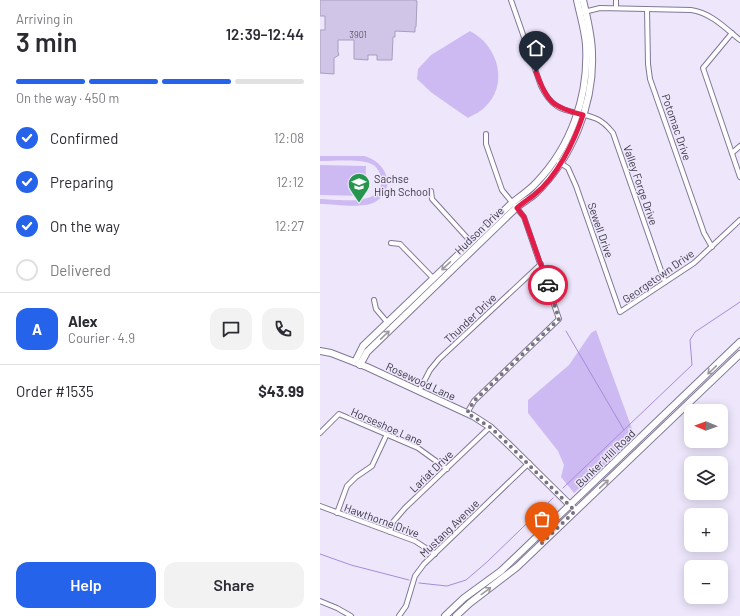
<!DOCTYPE html>
<html lang="en">
<head>
<meta charset="utf-8">
<style>
	:root { --surface:#fff; --page:#f2f2f3; --text:#2b2b33; --muted:#7c7c81; --line:#e1e1e2; --accent:#2563eb }
	body { margin:0; font-family:Barlow,sans-serif; background:var(--page); color:var(--text); height:100vh; display:flex; flex-direction:column; font-size:15px; white-space:nowrap }
	* { box-sizing:border-box; margin:0 }
	p { font-size:13px; color:var(--muted) }
	.icon { flex:none; width:22px; height:22px; fill:none; stroke:currentColor; stroke-width:2; stroke-linecap:round; stroke-linejoin:round }
	.map { position:relative; flex:1; overflow:hidden }
	.details { display:flex; flex-direction:column; background:var(--surface); width:320px }
	.details>* { flex:none }
	.needle { width:26px; rotate:271deg }
	.fabs { position:absolute; left:364px; top:404px; display:grid; gap:8px }
	.fabs a { display:grid; place-items:center; width:44px; height:44px; border-radius:8px; background:var(--surface); box-shadow:0 2px 10px #0003; font-size:20px }
	.pin { position:absolute; display:grid; place-items:center; width:34px; height:34px; color:#fff; margin:-41px -17px; border-radius:50% 50% 50% 0; rotate:-45deg; box-shadow:0 0 4px #0007 }
	.pin .icon { rotate:45deg }
	.courier { position:absolute; display:grid; place-items:center; width:40px; height:40px; margin:-20px; border:3px solid #e11d48; border-radius:50%; background:#fff; color:#222; box-shadow:0 1px 5px #0007 }
	.overview em { font-style:normal; font-weight:600 }
	.overview div { display:flex; flex-direction:column-reverse }
	.overview { display:flex; align-items:center; justify-content:space-between; height:68px; padding:0 16px }
	h1 { font-size:26px; font-weight:600; line-height:30px }
	.bar { display:grid; grid-template-columns:repeat(4,1fr); gap:6px 4px; align-content:center; height:48px; padding:0 16px }
	.bar i { height:5px; border-radius:3px; background:var(--line) }
	.bar .current { background:var(--accent) }
	.bar p { grid-column:span 4 }
	.line { display:flex; align-items:center; gap:10px; padding:0 16px; border-top:1px solid var(--line) }
	.line div { flex:1 }
	.round { display:grid; place-items:center; flex:none; width:42px; height:42px; border-radius:12px; background:var(--page) }
	ol { padding:0 16px; list-style:none }
	li { display:flex; align-items:center; gap:12px; height:44px }
	li p { margin-inline-start:auto }
	li .icon { padding:4px; border-radius:50%; background:var(--accent); color:#fff; stroke-width:4 }
	li:last-child { color:var(--muted) }
	li i { width:22px; height:22px; border:2px solid var(--line); border-radius:50% }
	.cta { display:flex; gap:8px; margin-top:auto; padding:8px 16px }
	.cta a { flex:1; height:46px; border-radius:12px; background:var(--accent); color:#fff; font-size:16px; font-weight:600; line-height:46px; text-align:center }
	.cta a+a { background:var(--page); color:var(--text) }
	main { display:flex; flex:1; min-height:0 }
	.map>svg:first-child { display:block }
	.green { fill:#cebaf2 }
	.lines { fill:none; stroke-linecap:round; stroke-linejoin:round }
	.stream { stroke:#a88bd9; stroke-width:1 }
	.building { fill:#d1c5e7; stroke:#a89dbd }
	.street-casing { stroke:#827796; stroke-width:6 }
	.secondary-casing { stroke:#827796; stroke-width:8 }
	.street { stroke:#fff; stroke-width:4 }
	.secondary { stroke:#fff; stroke-width:6 }
	.oneway { stroke:#9c9aa0 }
	.done { stroke:#787383; stroke-width:4; stroke-dasharray:0 7.2 }
	.route { stroke:#e11d48; stroke-width:5 }
	.labels { text-anchor:middle; dominant-baseline:central; stroke-width:3; stroke-linejoin:round; paint-order:stroke }
	.number-label { font-size:9px; fill:#5f586b }
	.street-label { font-size:11px; fill:#393442; stroke:#eee7fc }
	.poi-label { font-size:11px; fill:#393442; stroke:#eee7fc; text-anchor:start }
</style>
</head>
<body>
<main>
<section class="details">
<div class="overview"><div><h1>3 min</h1><p>Arriving in</p></div><em>12:39–12:44</em></div>
<div class="bar"><i class="current"></i><i class="current"></i><i class="current"></i><i></i><p>On the way · 450 m</p></div>
<ol>
<li><svg class="icon" aria-label="check" viewBox="0 0 24 24"><path d="M5 12l5 5 9-10"/></svg>Confirmed<p>12:08</p></li>
<li><svg class="icon" aria-label="check" viewBox="0 0 24 24"><path d="M5 12l5 5 9-10"/></svg>Preparing<p>12:12</p></li>
<li><svg class="icon" aria-label="check" viewBox="0 0 24 24"><path d="M5 12l5 5 9-10"/></svg>On the way<p>12:27</p></li>
<li><i></i>Delivered</li>
</ol>
<div class="line" style="height:72px"><b class="round" style="background:var(--accent);color:#fff">A</b><div><b>Alex</b><p>Courier · 4.9</p></div><a class="round"><svg class="icon" aria-label="chat" viewBox="0 0 24 24"><path d="M4 5h16v11H9l-5 4z"/></svg></a><a class="round"><svg class="icon" aria-label="phone" viewBox="0 0 24 24"><path d="M5 4h4l2 5-3 2q2 4 5 5l2-3 5 2v4C11 20 4 13 5 4z"/></svg></a></div>
<div class="line" style="height:52px"><div>Order #1535</div><b>$43.99</b></div>
<div class="cta"><a>Help</a><a>Share</a></div>
</section>
<div class="map">
<svg width="420" height="616" viewBox="0 0 420 616">
	<rect width="100%" height="100%" fill="#eee7fc"/>
	<!-- green -->
	<g class="green">
		<path d="M150,31C178,45 190,85 164,108C160,112 153,115 148,118L112,93L97,79L98,69L111,55Z"/>
		<path d="M0,156H44C66,161 78,189 55,202C43,209 14,204 0,204V199C17,199 64,208 61,179C61,172 56,165 49,163C37,159 13,161 0,161Z"/>
		<path d="M0,165L46,166L45,196L0,195Z"/>
		<path d="M276,330L315,437L254,493L241,477L244,465L238,451L208,413V400L249,365L271,333Z"/>
	</g>
	<g class="lines">
		<!-- stream -->
		<g class="stream">
			<path d="M246,331L304,430"/>
			<path d="M243,488L372,365L370,340L375,332L420,302"/>
			<path d="M0,554L31,565L89,580"/>
			<path d="M99,583L127,586L146,580L167,562L233,498"/>
		</g>
	</g>
	<!-- building -->
	<path class="building" d="M0,0H95L97,1L96,27H95V32L75,31V37H73L72,60H57V55H48V60L34,59V40H18V52L19,55L14,58V74L0,73V30H5V16H0Z"/>
	<g class="lines">
		<!-- street casing -->
		<g class="street-casing">
			<g id="street">
				<path d="M191,0L221,86C236,117 251,108 277,119C284,122 289,128 293,133L345,282"/>
				<path d="M296,0V8"/>
				<path d="M327,9L328,64L330,79L384,233L392,247"/>
				<path d="M264,12L280,8L371,10C391,13 404,27 420,40"/>
				<path d="M412,33L383,68L420,177"/>
				<path d="M412,153L420,146"/>
				<path d="M239,162L248,168L256,186L300,312L374,263L420,220"/>
				<path d="M111,191L112,199L151,242"/>
				<path d="M71,243L80,244L113,278"/>
				<path d="M54,300L56,309L67,322"/>
				<path d="M99,391L110,370L119,359L221,264"/>
				<path d="M147,413L154,401L239,319L204,217L182,190L166,144V134"/>
				<path d="M0,433L19,414L98,448L127,469"/>
				<path d="M0,506L95,541L115,554"/>
				<path d="M17,513L27,486L36,477L52,466L66,436"/>
				<path d="M70,532L73,522L85,508L170,427"/>
				<path d="M0,601L17,608L31,616"/>
				<path d="M79,616L86,606L95,576L104,564L209,463"/>
			</g>
		</g>
		<!-- secondary casing -->
		<g class="secondary-casing">
			<g id="secondary">
				<path d="M0,351L11,353L47,367L153,416L170,427L188,444L253,508"/>
				<path d="M35,362L43,346L192,203C200,196 209,191 216,183C251,147 269,96 266,45C265,30 260,15 257,0"/>
				<path d="M40,365L47,352L197,207C203,202 211,198 216,193C252,158 274,104 272,54C272,36 267,18 263,0"/>
				<path d="M125,616L144,598L181,571L420,342"/>
				<path d="M136,616L150,603L197,567L420,354"/>
			</g>
		</g>
		<!-- street -->
		<use href="#street" class="street"/>
		<!-- secondary -->
		<use href="#secondary" class="secondary"/>
	</g>
	<!-- one-way arrows -->
	<defs><path id="oneway-shaft" d="M-6 0H5M1.5-3L5.5 0L1.5 3" fill="none" stroke-width="1.6" stroke-linecap="round" stroke-linejoin="round"/></defs>
	<g class="oneway">
		<use href="#oneway-shaft" transform="translate(126 266) rotate(137)"/>
		<use href="#oneway-shaft" transform="translate(65 335) rotate(-44)"/>
		<use href="#oneway-shaft" transform="translate(392 370) rotate(136)"/>
		<use href="#oneway-shaft" transform="translate(284 484) rotate(-43)"/>
		<use href="#oneway-shaft" transform="translate(166 591) rotate(-36)"/>
	</g>
	<g class="lines">
		<!-- done -->
		<path class="done" d="M222,543L255,511L188,444L170,427L147,413L154,401L239,319L228,285"/>
		<!-- route -->
		<path class="route" d="M216,72C227,102 232,107 263,115C254,142 237,177 214,195C209,199 202,203 197,208L204,217L228,285"/>
	</g>
	<!-- icons -->
	<defs>
		<g id="school-pin" transform="scale(1.15)"><path d="M0 17L-7.5 6A9.5 9.5 0 1 1 7.5 6Z" fill="#26954e" stroke="#eee7fc"/><path d="M0-5L7-2L0 1L-7-2ZM-4 1L0 2.5L4 1V4Q0 6-4 4Z" fill="#fff"/></g>
	</defs>
	<g fill-rule="evenodd">
		<use href="#school-pin" x="39" y="184"/>
	</g>
	<g class="labels">
		<!-- number labels -->
		<g class="number-label">
			<text x="38" y="34">3901</text>
		</g>
		<!-- street labels -->
		<g class="street-label">
			<text transform="translate(357 127) rotate(71)">Potomac Drive</text>
			<text transform="translate(321 185) rotate(71)">Valley Forge Drive</text>
			<text transform="translate(159 230) rotate(-44)">Hudson Drive</text>
			<text transform="translate(281 230) rotate(71)">Sewell Drive</text>
			<text transform="translate(338 276) rotate(-35)">Georgetown Drive</text>
			<text transform="translate(150 318) rotate(-43)">Thunder Drive</text>
			<text transform="translate(101 381) rotate(25)">Rosewood Lane</text>
			<text transform="translate(67 426) rotate(24)">Horseshoe Lane</text>
			<text transform="translate(285 458) rotate(-44)">Bunker Hill Road</text>
			<text transform="translate(111 471) rotate(-44)">Lariat Drive</text>
			<text transform="translate(62 520) rotate(20)">Hawthorne Drive</text>
			<text transform="translate(129 528) rotate(-44)">Mustang Avenue</text>
		</g>
		<!-- poi labels -->
		<g class="poi-label">
			<text x="54" y="178">Sachse<tspan x="54" dy="13">High School</tspan></text>
		</g>
	</g>
</svg>
<div class="fabs">
<a><svg class="needle" viewBox="-14 -14 28 28"><path d="M0-13l5 13h-10z" fill="#e53935"/><path d="M0 13l5-13h-10z" fill="#7c7c81"/></svg></a>
<a><svg class="icon" aria-label="layers" viewBox="0 0 24 24"><path d="M12 4l9 5-9 5-9-5zM3 14l9 5 9-5"/></svg></a>
<a>+</a>
<a>−</a>
</div>
<div class="pin" style="left:222px;top:543px;background:#ea580c"><svg class="icon" aria-label="bag" viewBox="0 0 24 24"><path d="M5 8h14l-1 12H6zM9 8a3 3 0 0 1 6 0"/></svg></div>
<div class="pin" style="left:216px;top:72px;background:#1f2937"><svg class="icon" aria-label="home" viewBox="0 0 24 24"><path d="M3 11l9-7 9 7M6 9v11h12V9"/></svg></div>
<div class="courier" style="left:228px;top:285px"><svg class="icon" aria-label="car" viewBox="0 0 24 24"><path d="M5 17H2v-5l4-1 3-4h7l3 4 3 1v5h-3M9 17h6M6 11h13"/><circle cx="7" cy="17" r="2"/><circle cx="17" cy="17" r="2"/></svg></div>
</div>
</main>
</body>
</html>
